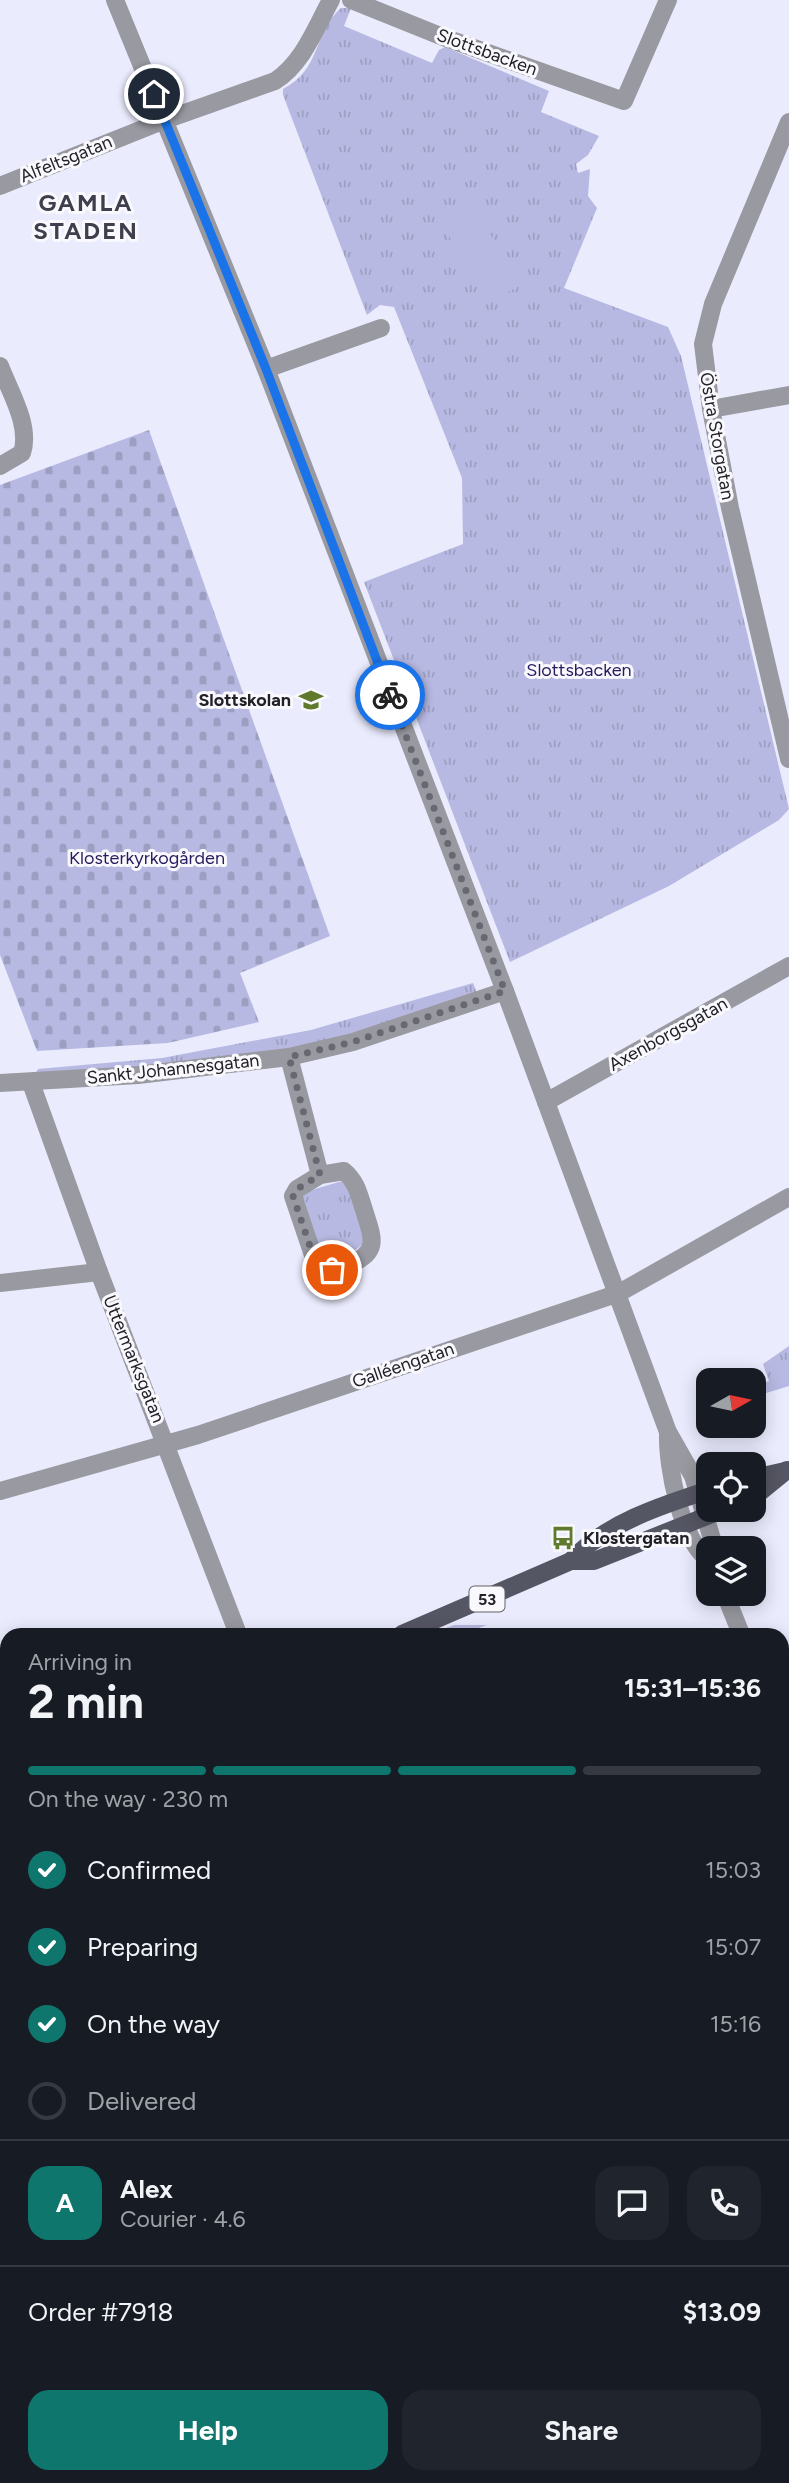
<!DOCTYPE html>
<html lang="en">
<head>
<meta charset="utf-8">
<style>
	:root { --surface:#171b24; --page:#20242c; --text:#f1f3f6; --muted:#9ea1a6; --line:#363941; --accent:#0f766e }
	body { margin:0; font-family:Figtree,sans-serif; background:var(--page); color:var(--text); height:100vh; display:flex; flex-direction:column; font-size:26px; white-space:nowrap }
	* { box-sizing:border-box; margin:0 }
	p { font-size:23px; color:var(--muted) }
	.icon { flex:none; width:38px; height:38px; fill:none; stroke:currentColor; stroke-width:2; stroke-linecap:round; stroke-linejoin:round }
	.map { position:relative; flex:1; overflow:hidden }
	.sheet { position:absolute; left:0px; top:1628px; width:789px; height:856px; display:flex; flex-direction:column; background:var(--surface); border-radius:21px 21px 0 0; box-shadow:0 4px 18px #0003 }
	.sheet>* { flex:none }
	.needle { width:46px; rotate:81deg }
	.tools { position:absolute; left:696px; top:1368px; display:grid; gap:14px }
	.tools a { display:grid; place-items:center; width:70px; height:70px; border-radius:14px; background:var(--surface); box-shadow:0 4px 18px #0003; font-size:35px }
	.pin { position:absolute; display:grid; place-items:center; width:60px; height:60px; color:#fff; margin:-30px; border:4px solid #fff; border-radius:50%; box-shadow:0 2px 7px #0007 }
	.courier { position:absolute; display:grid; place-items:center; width:70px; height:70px; margin:-35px; border:5px solid #1a73e8; border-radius:50%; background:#fff; color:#222; box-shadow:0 2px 9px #0007 }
	.overview em { font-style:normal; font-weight:700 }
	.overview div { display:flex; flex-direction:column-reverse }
	.overview { display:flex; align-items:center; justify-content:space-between; height:119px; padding:0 28px }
	h1 { font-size:46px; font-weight:700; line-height:52px }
	.bar { display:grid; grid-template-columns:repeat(4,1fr); gap:10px 7px; align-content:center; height:84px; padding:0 28px }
	.bar i { height:9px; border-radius:5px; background:var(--line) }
	.bar .active { background:var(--accent) }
	.bar p { grid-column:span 4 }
	.line { display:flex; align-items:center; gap:18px; padding:0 28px; border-top:2px solid var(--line) }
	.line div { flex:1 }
	.round { display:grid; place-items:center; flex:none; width:74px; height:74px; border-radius:21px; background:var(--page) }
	ol { padding:0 28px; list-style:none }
	li { display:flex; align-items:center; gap:21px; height:77px }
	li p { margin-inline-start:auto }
	li .icon { padding:7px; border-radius:50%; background:var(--accent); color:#fff; stroke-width:4 }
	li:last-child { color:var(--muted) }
	li i { width:38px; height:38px; border:4px solid var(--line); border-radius:50% }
	.cta { display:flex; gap:14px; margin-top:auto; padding:14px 28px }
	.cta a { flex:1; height:80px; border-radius:21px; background:var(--accent); color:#fff; font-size:28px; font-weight:700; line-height:80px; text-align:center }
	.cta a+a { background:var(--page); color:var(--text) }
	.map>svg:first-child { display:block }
	.grass { fill:url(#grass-tufts) }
	.cemetery { fill:url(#cemetery-stones) }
	.garden { fill:#b7b9e2 }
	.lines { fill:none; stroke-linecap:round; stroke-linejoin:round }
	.minor { stroke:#9999a1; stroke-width:18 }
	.major { stroke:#555663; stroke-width:18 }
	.done { stroke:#676872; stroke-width:7; stroke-dasharray:0 12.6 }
	.route { stroke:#1a73e8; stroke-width:9 }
	.labels { text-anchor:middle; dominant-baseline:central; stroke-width:6; stroke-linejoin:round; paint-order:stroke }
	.shield { fill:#f9f9fd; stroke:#626267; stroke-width:2 }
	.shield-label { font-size:16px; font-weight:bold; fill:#212127 }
	.street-label { font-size:18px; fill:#212127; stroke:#f9f9fd }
	.park-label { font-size:18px; fill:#261c5f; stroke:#f9f9fd }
	.poi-label { font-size:18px; font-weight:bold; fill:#212127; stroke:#f9f9fd; text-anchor:end }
	.district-label { font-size:24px; font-weight:bold; letter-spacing:2px; fill:#3e3e4d; stroke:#f9f9fd }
</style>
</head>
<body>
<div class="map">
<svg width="789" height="2483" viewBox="0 0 789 2483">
	<defs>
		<pattern id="grass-tufts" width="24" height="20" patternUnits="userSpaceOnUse" patternTransform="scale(1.75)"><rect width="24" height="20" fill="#b7b9e2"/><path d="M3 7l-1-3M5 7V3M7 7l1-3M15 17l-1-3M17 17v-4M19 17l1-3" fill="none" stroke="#9d9fc2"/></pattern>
		<pattern id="cemetery-stones" width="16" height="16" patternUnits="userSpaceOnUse" patternTransform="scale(1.75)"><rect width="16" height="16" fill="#b7b9e2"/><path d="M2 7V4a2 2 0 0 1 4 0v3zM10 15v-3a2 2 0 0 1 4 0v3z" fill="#9d9fc2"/></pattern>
	</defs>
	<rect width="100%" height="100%" fill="#eaebfd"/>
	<!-- grass -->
	<g class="grass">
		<path d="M341,8H351L344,26L432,63L439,50L445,47L549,91L541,112L599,136L588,155L576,164L578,173L590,169L588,196L597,208L564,288L668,327L681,356L789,809L779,820L669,886L510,962L364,582L463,544L462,478L394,307L380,305L367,315L283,95V89C322,69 313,32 341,8Z"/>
		<path d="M473,983L477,993C412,1016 347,1038 278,1051C199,1067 115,1070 35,1074L38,1069L162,1058L311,1030Z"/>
		<path d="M342,1181L349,1189L365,1242C351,1256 337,1259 319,1254L301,1202L305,1192Z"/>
		<path d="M789,1346V1386L763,1394L759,1385L769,1381L763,1364Z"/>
		<path d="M454,1625H487L462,1634H430Z"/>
	</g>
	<!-- cemetery -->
	<path class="cemetery" d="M149,430L330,936L240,973L259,1022L168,1043L37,1051L0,955V485Z"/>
	<!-- garden -->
	<path class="garden" d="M476,208L519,286L486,304L443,225Z"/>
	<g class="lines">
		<!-- minor -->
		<g class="minor">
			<path d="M115,0L266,369L505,991L668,1432L693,1476L715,1549"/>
			<path d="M351,0L443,37L624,101L668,0"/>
			<path d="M789,122L713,304L703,344L711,409L730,508L789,759"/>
			<path d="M0,186L165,120L275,81C303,63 315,29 331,0"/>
			<path d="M0,366C10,392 31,426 22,453L0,466"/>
			<path d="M266,369L381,328"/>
			<path d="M711,409L789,395"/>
			<path d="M289,1057L320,1175L297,1189L293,1196L314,1258L323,1269C333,1270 340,1267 350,1264C381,1252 372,1236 364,1210C359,1195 357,1182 344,1171L320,1175"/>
			<path d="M0,1083L138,1075L289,1057L353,1042L505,991"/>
			<path d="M31,1083L99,1272L238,1634"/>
			<path d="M546,1102L789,966"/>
			<path d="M0,1283L99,1272"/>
			<path d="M668,1434C667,1466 681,1541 709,1560"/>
			<path d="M0,1491L198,1435L619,1293L789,1197"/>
			<path d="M725,1594L741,1634"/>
			<path d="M782,1738L789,1755"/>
			<path d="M782,1813L789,1809"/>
			<path d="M0,1920L7,1918"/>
			<path d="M0,2078L7,2075"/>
			<path d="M0,2239L7,2236"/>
			<path d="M0,2439L7,2435"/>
			<path d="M629,2476L633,2483"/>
			<path d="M242,2483L255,2476"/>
			<path d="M569,2483L579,2476"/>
		</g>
		<!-- major -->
		<g class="major">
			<path d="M754,1478L785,1471"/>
			<path d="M754,1497L787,1470"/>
			<path d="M571,1561C604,1524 662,1505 709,1490"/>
			<path d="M402,1634L571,1561H594L722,1510"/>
			<path d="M0,1760L7,1758"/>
		</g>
	</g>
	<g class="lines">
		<!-- done -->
		<path class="done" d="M332,1270L323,1269L314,1258L293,1196L297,1189L320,1175L289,1057L353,1042L505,991L390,695"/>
		<!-- route -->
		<path class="route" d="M154,94L266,369L390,695"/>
	</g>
	<!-- icons -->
	<defs>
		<g id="school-bare" transform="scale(1.89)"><path d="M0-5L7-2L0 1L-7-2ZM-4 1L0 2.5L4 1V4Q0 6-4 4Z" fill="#5f792d" stroke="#f9f9fd" stroke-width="2.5" paint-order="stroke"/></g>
		<g id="bus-bare" transform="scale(1.89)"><path d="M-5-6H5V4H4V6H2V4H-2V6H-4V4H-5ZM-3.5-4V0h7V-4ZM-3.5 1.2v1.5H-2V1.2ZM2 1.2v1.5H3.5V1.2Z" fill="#5f792d" stroke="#f9f9fd" stroke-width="2.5" paint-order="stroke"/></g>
	</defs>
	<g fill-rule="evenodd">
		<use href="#school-bare" x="311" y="700"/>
		<use href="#bus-bare" x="563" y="1538"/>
	</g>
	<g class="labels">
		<!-- shield labels -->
		<rect class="shield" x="469.5" y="1586.5" width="35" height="25" rx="5"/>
		<g class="shield-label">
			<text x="487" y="1599">53</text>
		</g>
		<!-- street labels -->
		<g class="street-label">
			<text transform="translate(487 52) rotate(20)">Slottsbacken</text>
			<text transform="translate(66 159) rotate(-22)">Alfeltsgatan</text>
			<text transform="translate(717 436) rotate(80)">Östra Storgatan</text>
			<text transform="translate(668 1034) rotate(-29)">Axenborgsgatan</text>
			<text transform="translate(173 1069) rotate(-6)">Sankt Johannesgatan</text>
			<text transform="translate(134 1359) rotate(68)">Uttermarksgatan</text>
			<text transform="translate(403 1365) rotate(-19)">Galléengatan</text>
		</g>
		<!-- park labels -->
		<g class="park-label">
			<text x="579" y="670">Slottsbacken</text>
			<text x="147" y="858">Klosterkyrkogården</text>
		</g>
		<!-- poi labels -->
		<g class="poi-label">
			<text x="291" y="700">Slottskolan</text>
			<text x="583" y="1538" text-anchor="start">Klostergatan</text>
		</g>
		<!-- district labels -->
		<g class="district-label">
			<text x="86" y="202">GAMLA<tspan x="86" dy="28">STADEN</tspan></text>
		</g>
	</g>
</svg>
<div class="tools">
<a><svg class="needle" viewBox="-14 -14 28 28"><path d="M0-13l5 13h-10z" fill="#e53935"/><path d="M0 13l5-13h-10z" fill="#9ea1a6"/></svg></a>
<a><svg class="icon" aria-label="locate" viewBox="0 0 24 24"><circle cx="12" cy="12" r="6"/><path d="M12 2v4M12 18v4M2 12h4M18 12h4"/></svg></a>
<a><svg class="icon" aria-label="layers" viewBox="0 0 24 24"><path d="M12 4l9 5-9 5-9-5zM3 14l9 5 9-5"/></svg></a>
</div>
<div class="pin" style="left:332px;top:1270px;background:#ea580c"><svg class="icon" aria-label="bag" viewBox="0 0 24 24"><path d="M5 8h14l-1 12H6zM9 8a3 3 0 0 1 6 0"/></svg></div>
<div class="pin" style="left:154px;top:94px;background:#1f2937"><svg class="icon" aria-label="home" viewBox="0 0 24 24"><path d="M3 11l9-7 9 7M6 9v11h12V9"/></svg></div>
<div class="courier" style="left:390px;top:695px"><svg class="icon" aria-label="bike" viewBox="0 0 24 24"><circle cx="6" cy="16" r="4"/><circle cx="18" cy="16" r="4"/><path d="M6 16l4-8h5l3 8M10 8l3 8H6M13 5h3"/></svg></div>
<section class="sheet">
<div class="overview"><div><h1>2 min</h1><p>Arriving in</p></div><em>15:31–15:36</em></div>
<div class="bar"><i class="active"></i><i class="active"></i><i class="active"></i><i></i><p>On the way · 230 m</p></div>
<ol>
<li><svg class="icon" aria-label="check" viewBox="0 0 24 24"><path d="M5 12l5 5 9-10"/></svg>Confirmed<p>15:03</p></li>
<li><svg class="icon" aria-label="check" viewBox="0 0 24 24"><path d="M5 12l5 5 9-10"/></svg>Preparing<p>15:07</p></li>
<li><svg class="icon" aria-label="check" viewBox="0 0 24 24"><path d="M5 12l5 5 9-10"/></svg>On the way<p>15:16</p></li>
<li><i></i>Delivered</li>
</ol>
<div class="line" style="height:126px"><b class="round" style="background:var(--accent);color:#fff">A</b><div><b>Alex</b><p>Courier · 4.6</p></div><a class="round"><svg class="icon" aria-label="chat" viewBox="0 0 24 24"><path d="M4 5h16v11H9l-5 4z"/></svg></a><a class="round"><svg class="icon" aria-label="phone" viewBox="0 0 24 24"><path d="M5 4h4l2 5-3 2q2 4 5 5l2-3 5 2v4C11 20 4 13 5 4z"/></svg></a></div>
<div class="line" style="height:91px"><div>Order #7918</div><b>$13.09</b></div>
<div class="cta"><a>Help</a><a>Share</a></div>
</section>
</div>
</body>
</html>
